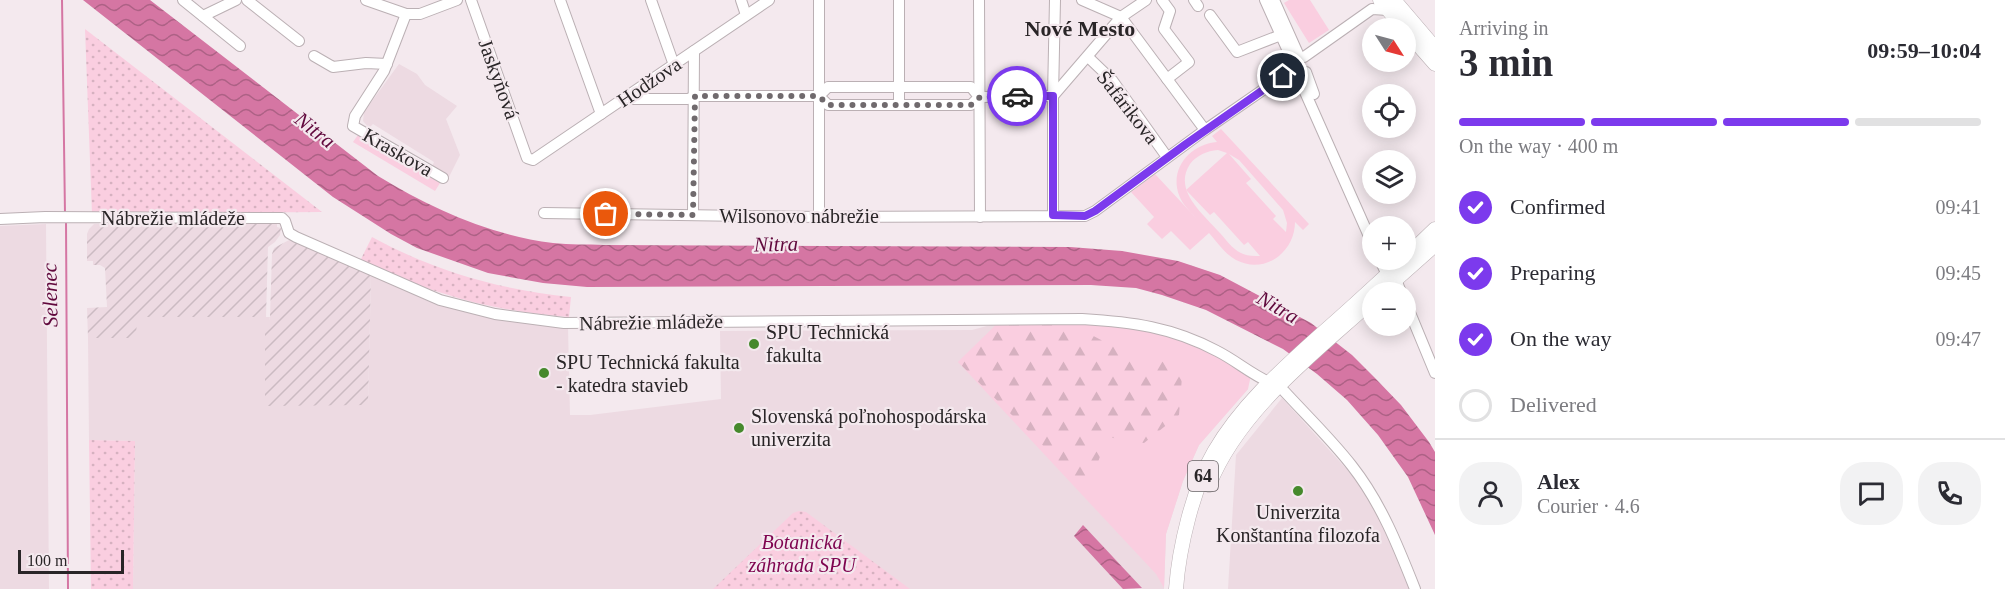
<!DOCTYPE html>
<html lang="en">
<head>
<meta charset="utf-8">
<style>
	:root { --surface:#fff; --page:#f2f2f3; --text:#2b2b33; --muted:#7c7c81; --line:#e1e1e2; --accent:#7c3aed }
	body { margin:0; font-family:"Times New Roman",serif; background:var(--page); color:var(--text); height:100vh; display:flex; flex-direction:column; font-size:22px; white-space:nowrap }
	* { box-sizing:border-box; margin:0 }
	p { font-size:20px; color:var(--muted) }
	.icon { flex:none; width:33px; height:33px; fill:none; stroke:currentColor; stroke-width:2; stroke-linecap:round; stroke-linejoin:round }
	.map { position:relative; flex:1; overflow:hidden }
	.sheet { display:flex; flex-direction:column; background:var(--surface); width:570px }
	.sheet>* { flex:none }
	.needle { width:39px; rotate:126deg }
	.controls { position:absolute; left:1362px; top:18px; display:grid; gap:12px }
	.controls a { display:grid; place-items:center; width:54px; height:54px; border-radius:50%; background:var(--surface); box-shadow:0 3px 15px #0003; font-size:30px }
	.scale { position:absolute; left:18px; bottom:15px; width:106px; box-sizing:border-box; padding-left:6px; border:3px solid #292527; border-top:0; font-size:16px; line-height:21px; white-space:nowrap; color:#292527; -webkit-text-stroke:4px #f4e9ee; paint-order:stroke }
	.pin { position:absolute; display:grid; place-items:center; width:51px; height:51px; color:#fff; margin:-26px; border:3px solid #fff; border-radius:50%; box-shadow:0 2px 6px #0007 }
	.courier { position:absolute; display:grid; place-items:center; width:60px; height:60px; margin:-30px; border:4px solid #7c3aed; border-radius:50%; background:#fff; color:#222; box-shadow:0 2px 8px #0007 }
	.summary em { font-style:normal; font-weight:700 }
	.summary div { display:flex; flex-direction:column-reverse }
	.summary { display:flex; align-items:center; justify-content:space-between; height:102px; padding:0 24px }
	h1 { font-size:39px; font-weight:700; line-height:45px }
	.bar { display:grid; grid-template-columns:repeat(4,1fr); gap:9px 6px; align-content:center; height:72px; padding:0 24px }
	.bar i { height:8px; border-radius:4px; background:var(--line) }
	.bar .active { background:var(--accent) }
	.bar p { grid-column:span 4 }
	.line { display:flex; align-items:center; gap:15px; padding:0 24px; border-top:2px solid var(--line) }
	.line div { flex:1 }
	.round { display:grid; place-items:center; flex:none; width:63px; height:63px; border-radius:24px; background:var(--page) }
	ol { padding:0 24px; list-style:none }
	li { display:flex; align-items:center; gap:18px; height:66px }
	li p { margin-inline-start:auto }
	li .icon { padding:6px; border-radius:50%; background:var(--accent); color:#fff; stroke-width:4 }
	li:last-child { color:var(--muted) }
	li i { width:33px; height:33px; border:3px solid var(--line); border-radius:50% }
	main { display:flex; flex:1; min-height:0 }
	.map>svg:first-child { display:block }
	.built { fill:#eddae2 }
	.industrial { fill:url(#industrial-furrows) }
	.green { fill:#facee0; fill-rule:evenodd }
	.forest { fill:url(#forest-firs) }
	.garden { fill:url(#garden-dots) }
	.water { fill:url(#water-waves) }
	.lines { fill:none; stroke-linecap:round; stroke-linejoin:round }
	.stream { stroke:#d576a3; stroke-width:2 }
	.minor-casing { stroke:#bbb0b4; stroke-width:12 }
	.major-casing { stroke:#bbb0b4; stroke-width:15 }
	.minor { stroke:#fff; stroke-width:10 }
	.major { stroke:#fff; stroke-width:14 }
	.done { stroke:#706a6d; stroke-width:6; stroke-dasharray:0 10.8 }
	.route { stroke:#7c3aed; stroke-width:8 }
	.poi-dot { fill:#46892c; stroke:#f4e9ee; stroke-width:2 }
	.labels { text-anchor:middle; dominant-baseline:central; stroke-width:4.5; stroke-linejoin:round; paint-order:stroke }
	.shield { fill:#f4e9ee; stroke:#666063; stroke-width:1.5 }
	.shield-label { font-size:18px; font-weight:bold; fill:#292527 }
	.street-label { font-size:20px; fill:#292527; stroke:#f4e9ee }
	.poi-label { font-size:20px; fill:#292527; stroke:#f4e9ee; text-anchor:start }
	.park-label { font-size:20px; font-style:italic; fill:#7e034f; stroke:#f4e9ee }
	.water-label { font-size:21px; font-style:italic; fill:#61093d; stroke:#f4e9ee }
	.quarter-label { font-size:22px; font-weight:bold; fill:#292527; stroke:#f4e9ee }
</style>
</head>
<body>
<main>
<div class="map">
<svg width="1435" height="589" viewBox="0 0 1435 589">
	<defs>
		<pattern id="industrial-furrows" width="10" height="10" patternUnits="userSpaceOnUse" patternTransform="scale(1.5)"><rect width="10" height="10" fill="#eddae2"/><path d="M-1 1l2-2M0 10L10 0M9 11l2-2" fill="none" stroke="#cbbbc2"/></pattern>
		<pattern id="forest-firs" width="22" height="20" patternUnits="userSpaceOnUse" patternTransform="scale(1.5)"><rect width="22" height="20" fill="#facee0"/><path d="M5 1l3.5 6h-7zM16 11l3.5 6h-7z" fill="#d6b1c0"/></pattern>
		<pattern id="garden-dots" width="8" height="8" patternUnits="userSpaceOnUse" patternTransform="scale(1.5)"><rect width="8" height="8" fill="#facee0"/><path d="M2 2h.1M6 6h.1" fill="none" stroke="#d6b1c0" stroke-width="1.8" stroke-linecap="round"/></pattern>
		<pattern id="water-waves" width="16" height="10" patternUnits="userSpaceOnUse" patternTransform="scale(1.5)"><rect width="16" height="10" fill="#d576a3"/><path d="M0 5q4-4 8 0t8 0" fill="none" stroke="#ad6185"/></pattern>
	</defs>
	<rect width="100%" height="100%" fill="#f4e9ee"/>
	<!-- built -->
	<g class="built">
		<path d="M399,64L417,74L425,85L457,106L446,119L460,155L449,177L432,167L434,162L373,124L369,128L363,121L364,112Z"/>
		<path d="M46,224L49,589H0V226Z"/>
		<path d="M371,274L428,301L466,312L568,327L570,415H590L721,399L720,331L972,330L998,323L1248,389L1199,445L1183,481L1166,534L1164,589H133L135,441L89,440L88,338H135L136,317H270L269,320L368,404Z"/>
		<path d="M1282,398L1352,475L1374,506L1392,544L1410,589H1228L1236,455Z"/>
	</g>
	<!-- industrial -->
	<g class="industrial">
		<path d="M277,223V227L281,228L280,235L275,242L268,247L266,317H137L136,338H88L87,308L107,307L105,268L100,265H93V261H87V234L89,229L94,224Z"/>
		<path d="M291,239L371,274L368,405L265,406V332L270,317L272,254L274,248Z"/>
	</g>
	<!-- green -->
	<g class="green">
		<path d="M1289,0H1310L1329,30L1309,43L1284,3Z"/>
		<path d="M1221,129L1309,224L1303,230L1295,222C1295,252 1265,275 1236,260C1225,254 1217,242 1209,233L1190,250L1171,231L1162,239L1147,224L1154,217L1131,192L1155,174L1196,218C1190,211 1182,204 1179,195C1169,168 1191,144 1217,142L1212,136ZM1218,150L1227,153L1186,190L1210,215L1214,212L1244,245L1248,242L1260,256C1253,256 1247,256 1241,253C1232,249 1225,238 1218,231C1202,213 1173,190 1190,164C1197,155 1207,151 1218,150ZM1229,154L1239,160L1283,210L1287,223L1286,232L1273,219L1276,216L1246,183L1251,179Z"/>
		<path d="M358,135L440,183L435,191L353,142Z"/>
		<path d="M998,323L1119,324L1187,341L1251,375L1248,389L1199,445L1183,481L1166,534L1164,588L1156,574L958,362Z"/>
	</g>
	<!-- forest -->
	<path class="forest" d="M998,323H1069L1135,358L1183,364L1179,415L1144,443L1107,437L1088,490L958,362Z"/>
	<!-- garden -->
	<g class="garden">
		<path d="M85,29L322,212L92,214Z"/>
		<path d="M372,237C434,271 501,290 571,297L569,317C525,313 484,307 442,293C414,285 387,272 360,261Z"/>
		<path d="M89,440L135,441L133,589H91Z"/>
		<path d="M799,511L806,512L910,589H713L793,513Z"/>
	</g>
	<!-- water -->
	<g class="water">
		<path d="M83,0H150L378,176C432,209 490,235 553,243C570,245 587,244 604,245L1070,247L1122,251L1178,261L1220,275L1311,323L1352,355L1375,378L1401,405L1429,442L1435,452V535L1408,477L1378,435L1347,400L1317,374L1283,349L1206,310L1162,295L1136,288L1091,285L587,287L543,283L488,273L417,248L391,234L333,197Z"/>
		<path d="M1083,525L1142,588L1123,589L1074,536Z"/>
	</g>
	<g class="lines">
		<!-- stream -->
		<g class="stream">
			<path d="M62,0L65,214"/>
			<path d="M66,220L68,589"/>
		</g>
		<!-- minor casing -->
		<g class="minor-casing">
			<g id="minor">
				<path d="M183,0L240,46"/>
				<path d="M247,0L299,41"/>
				<path d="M366,0L406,14H420L457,0"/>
				<path d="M471,0L527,158L533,160L769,0"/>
				<path d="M560,0L601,114"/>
				<path d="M651,0L674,65"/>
				<path d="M741,0L746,15"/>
				<path d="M899,0V105"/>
				<path d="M979,0L980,217"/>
				<path d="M1082,0L1121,17L1205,130"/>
				<path d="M1162,0L1170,11L1164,29L1189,62L1167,79"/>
				<path d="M1194,0L1198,6"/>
				<path d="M1265,0L1292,60"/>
				<path d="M1274,0L1299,56"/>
				<path d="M406,14L384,71L355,116L353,126L443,178"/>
				<path d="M1210,15L1237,52L1281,35"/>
				<path d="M203,16L236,0"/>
				<path d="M314,56L333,67L366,63L387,64"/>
				<path d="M1088,57L1112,80L1167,157"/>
				<path d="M1304,57L1372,9L1388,10"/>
				<path d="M1306,72L1314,94"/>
				<path d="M1297,74L1372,243"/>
				<path d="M1053,96L1121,17L1146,0"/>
				<path d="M979,97L971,87H828L819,96L828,105H971L979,97L1053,96"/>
				<path d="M625,99H688L695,96H819"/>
				<path d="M544,213L819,217L1085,216L1095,211L1205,130L1283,76L1293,72"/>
				<path d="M693,215L694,51"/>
				<path d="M1053,215V96L1055,0"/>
				<path d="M819,217V0"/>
				<path d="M0,219L45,217L282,218L285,221L289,233L296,237L440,300L495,314L564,323L1082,319C1132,322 1172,327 1217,351C1235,360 1251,374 1269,382"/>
				<path d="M1380,260L1387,275"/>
				<path d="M1396,280L1401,292"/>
				<path d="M1406,303L1435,373"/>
				<path d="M1278,386L1284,391C1307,416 1332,440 1352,466C1381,503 1398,546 1415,589"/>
			</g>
		</g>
		<!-- major casing -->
		<g class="major-casing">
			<g id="major">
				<path d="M1380,0L1403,28"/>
				<path d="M1394,0L1435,48"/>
				<path d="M1406,31L1435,64"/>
				<path d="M1406,257L1435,229"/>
				<path d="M1382,292L1435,245"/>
				<path d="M1209,485C1239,410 1313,354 1372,301"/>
				<path d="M1176,589C1179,548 1193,488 1214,452C1240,407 1279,372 1318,337C1347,312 1375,286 1403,260"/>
			</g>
		</g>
		<!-- minor -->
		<use href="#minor" class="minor"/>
		<!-- major -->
		<use href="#major" class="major"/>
	</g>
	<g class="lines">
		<!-- done -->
		<path class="done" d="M606,214L693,215L695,96H819L828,105H971L980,97L1017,96"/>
		<!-- route -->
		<path class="route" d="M1017,96H1053V215L1085,216L1095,211L1186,144L1283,76"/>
	</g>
	<!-- markers -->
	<g class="poi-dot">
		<circle cx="754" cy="344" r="6"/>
		<circle cx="544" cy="373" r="6"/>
		<circle cx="739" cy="428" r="6"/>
		<circle cx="1298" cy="491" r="6"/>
	</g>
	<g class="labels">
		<!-- shield labels -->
		<rect class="shield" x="1188" y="461" width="30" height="30" rx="4.5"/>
		<g class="shield-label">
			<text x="1203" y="476">64</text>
		</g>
		<!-- street labels -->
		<g class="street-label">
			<text transform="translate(499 79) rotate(70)">Jaskyňová</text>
			<text transform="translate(649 82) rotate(-34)">Hodžova</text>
			<text transform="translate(1128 107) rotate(52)">Šafárikova</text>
			<text transform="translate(398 152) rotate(30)">Kraskova</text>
			<text x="799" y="216">Wilsonovo nábrežie</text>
			<text x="173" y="218">Nábrežie mládeže</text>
			<text transform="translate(651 322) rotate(-1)">Nábrežie mládeže</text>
		</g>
		<!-- poi labels -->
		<g class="poi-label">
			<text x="766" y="332">SPU Technická<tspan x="766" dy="23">fakulta</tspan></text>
			<text x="556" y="362">SPU Technická fakulta<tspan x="556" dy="23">- katedra stavieb</tspan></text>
			<text x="751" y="416">Slovenská poľnohospodárska<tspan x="751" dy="23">univerzita</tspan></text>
			<text x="1298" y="512" text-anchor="middle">Univerzita<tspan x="1298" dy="23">Konštantína filozofa</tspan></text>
		</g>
		<!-- park labels -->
		<g class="park-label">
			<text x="802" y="542">Botanická<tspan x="802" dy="23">záhrada SPU</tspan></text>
		</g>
		<!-- water labels -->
		<g class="water-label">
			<text transform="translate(315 130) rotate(38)">Nitra</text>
			<text transform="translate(776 244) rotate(-1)">Nitra</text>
			<text transform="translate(50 295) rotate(-91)">Selenec</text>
			<text transform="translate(1278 307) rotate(30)">Nitra</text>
		</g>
		<!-- quarter labels -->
		<g class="quarter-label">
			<text x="1080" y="28">Nové Mesto</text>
		</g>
	</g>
</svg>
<div class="controls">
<a><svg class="needle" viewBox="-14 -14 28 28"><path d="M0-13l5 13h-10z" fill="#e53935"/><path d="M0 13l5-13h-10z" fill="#7c7c81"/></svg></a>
<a><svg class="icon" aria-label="locate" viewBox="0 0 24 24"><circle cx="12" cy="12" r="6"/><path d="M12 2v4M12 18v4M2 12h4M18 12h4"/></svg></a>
<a><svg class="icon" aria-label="layers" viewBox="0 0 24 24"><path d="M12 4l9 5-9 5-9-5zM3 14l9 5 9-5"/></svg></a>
<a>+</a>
<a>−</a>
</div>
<div class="scale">100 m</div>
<div class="pin" style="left:606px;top:214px;background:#ea580c"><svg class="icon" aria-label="bag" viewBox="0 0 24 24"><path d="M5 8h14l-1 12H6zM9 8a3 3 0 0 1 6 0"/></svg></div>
<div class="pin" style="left:1283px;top:76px;background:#1f2937"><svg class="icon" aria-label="home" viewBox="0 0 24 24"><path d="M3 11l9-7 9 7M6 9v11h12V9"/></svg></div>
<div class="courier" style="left:1017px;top:96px"><svg class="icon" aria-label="car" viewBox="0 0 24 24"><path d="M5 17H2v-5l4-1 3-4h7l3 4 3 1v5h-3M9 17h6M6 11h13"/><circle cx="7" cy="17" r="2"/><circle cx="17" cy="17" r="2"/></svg></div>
</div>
<section class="sheet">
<div class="summary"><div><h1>3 min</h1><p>Arriving in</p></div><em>09:59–10:04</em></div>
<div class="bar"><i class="active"></i><i class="active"></i><i class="active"></i><i></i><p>On the way · 400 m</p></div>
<ol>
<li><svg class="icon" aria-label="check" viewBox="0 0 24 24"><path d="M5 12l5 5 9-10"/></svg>Confirmed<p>09:41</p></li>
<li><svg class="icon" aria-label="check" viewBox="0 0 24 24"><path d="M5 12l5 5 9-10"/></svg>Preparing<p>09:45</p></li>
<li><svg class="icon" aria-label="check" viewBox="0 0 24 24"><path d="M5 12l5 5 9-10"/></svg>On the way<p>09:47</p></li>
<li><i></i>Delivered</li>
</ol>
<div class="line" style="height:108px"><a class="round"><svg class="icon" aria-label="person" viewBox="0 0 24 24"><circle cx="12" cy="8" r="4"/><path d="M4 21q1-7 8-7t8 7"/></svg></a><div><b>Alex</b><p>Courier · 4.6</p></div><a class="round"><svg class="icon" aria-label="chat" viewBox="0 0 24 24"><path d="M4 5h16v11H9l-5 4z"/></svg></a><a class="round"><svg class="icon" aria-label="phone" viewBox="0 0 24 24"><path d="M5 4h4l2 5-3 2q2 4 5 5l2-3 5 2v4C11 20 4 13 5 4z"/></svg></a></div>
</section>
</main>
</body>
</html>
